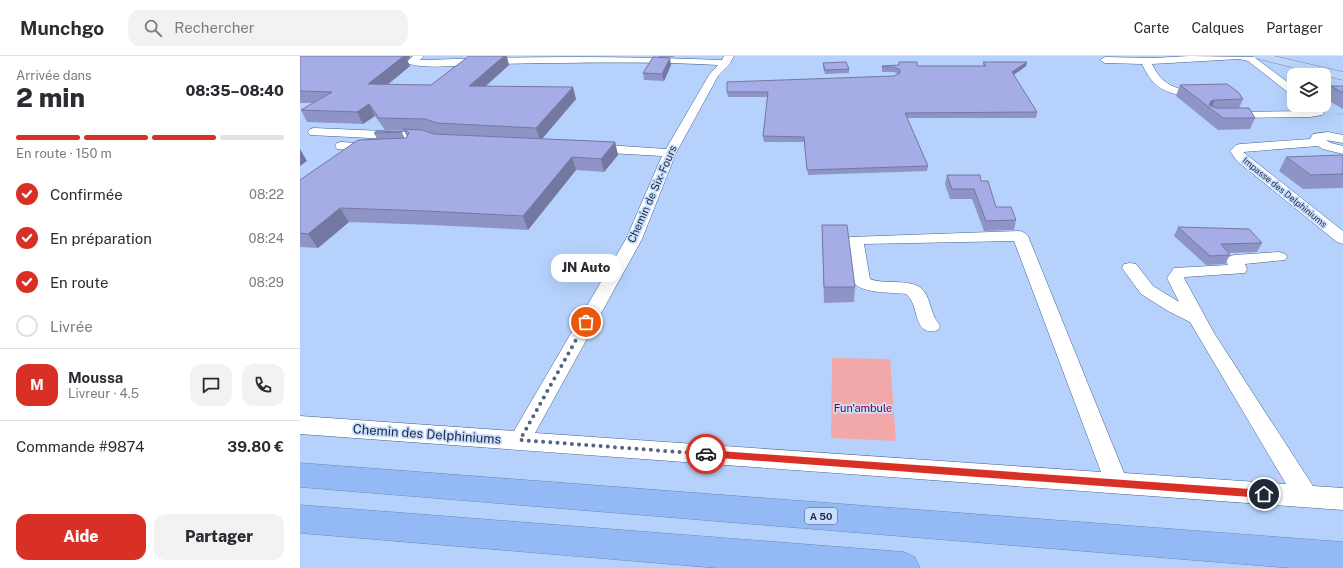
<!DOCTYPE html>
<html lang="fr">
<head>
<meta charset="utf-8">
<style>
	:root { --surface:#fff; --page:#f2f2f3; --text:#2b2b33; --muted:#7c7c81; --line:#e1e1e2; --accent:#d93025 }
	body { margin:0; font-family:"Public Sans",sans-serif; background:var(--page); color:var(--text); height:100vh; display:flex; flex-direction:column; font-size:15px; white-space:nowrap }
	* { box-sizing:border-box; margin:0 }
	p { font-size:13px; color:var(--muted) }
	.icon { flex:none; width:22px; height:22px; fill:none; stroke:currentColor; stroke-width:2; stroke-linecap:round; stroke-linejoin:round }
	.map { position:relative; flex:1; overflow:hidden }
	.sheet { display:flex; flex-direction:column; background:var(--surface); width:300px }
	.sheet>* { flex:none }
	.controls { position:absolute; left:987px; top:12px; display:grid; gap:8px }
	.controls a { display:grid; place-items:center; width:44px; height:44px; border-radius:8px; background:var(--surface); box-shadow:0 4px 16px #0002; font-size:20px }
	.pin { position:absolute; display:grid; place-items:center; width:34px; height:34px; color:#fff; margin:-17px; border:2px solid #fff; border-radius:50%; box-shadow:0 1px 4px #0007 }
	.courier { position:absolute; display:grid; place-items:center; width:40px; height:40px; margin:-20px; border:3px solid #d93025; border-radius:50%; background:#fff; color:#222; box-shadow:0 1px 5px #0007 }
	.bubble { position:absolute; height:28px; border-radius:12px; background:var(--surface); box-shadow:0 4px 16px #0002; font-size:13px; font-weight:800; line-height:28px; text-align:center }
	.summary em { font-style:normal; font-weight:800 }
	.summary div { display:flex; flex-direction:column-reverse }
	.summary { display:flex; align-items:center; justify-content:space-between; height:68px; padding:0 16px }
	h1 { font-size:26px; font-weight:800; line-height:30px }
	.bar { display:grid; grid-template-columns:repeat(4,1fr); gap:6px 4px; align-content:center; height:48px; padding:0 16px }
	.bar i { height:5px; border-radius:3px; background:var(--line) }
	.bar .selected { background:var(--accent) }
	.bar p { grid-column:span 4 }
	.line { display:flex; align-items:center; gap:10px; padding:0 16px; border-top:1px solid var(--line) }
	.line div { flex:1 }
	.round { display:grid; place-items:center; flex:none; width:42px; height:42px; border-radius:12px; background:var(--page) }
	ol { padding:0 16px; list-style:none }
	li { display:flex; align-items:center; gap:12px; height:44px }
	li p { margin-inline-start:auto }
	li .icon { padding:4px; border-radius:50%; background:var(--accent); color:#fff; stroke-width:4 }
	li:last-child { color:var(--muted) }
	li i { width:22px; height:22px; border:2px solid var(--line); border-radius:50% }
	.action { display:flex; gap:8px; margin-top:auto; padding:8px 16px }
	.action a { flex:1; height:46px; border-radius:12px; background:var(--accent); color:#fff; font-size:16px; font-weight:800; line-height:46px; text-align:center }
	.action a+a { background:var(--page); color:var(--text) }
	header { display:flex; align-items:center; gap:24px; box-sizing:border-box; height:56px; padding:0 20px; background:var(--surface); border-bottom:1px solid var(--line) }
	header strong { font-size:19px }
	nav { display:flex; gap:22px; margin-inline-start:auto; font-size:14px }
	.search { width:280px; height:36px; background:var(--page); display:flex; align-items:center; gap:10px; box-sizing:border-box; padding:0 14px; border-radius:12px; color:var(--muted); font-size:15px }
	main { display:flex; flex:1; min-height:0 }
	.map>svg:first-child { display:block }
	.green { fill:#f2a8a8 }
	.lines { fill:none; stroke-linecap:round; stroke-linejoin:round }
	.minor-casing { stroke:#42608e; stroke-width:1 }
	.major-casing { stroke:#6a88b5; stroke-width:1 }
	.highway-casing { stroke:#6a88b5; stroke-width:1 }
	.path { stroke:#7d93b5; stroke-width:1.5; stroke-dasharray:0.5 2; stroke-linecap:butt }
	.minor { fill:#fff; fill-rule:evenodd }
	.major { fill:#bfd6f9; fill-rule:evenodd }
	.highway { fill:#94baf5; fill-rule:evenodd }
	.wall { fill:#8e94c6 }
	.shaded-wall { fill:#7478a1 }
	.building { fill:#a5ace6; stroke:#7478a1 }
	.route { fill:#d93025 }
	.done { stroke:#536580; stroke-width:4; stroke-dasharray:0 7.2 }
	.labels { text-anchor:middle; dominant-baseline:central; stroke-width:3.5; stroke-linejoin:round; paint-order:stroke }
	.far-street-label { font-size:9px; fill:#1d2a3e; stroke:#c9deff }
	.shield { fill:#c9deff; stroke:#516078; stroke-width:1 }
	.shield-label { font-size:10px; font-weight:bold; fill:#1d2a3e }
	.street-label { font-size:11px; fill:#1d2a3e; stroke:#c9deff }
	.park-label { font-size:11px; fill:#7b001c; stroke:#c9deff }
	.near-street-label { font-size:13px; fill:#1d2a3e; stroke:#c9deff }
</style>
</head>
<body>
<header>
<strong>Munchgo</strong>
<div class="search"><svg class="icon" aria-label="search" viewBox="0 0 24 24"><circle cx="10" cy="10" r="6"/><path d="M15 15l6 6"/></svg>Rechercher</div>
<nav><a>Carte</a><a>Calques</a><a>Partager</a></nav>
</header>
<main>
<section class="sheet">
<div class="summary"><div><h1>2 min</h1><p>Arrivée dans</p></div><em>08:35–08:40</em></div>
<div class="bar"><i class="selected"></i><i class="selected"></i><i class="selected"></i><i></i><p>En route · 150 m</p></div>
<ol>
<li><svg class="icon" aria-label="check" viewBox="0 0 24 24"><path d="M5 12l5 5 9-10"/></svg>Confirmée<p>08:22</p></li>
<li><svg class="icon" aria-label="check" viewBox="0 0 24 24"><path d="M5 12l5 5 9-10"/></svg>En préparation<p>08:24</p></li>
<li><svg class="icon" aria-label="check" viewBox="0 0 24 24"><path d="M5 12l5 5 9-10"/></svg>En route<p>08:29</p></li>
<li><i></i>Livrée</li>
</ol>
<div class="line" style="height:72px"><b class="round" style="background:var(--accent);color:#fff">M</b><div><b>Moussa</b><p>Livreur · 4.5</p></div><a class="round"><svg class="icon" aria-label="chat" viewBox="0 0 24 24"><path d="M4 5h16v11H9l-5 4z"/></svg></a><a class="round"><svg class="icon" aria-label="phone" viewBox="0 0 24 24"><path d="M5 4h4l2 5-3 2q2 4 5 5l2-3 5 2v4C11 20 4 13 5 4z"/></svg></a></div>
<div class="line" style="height:52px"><div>Commande #9874</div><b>39.80 €</b></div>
<div class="action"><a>Aide</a><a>Partager</a></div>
</section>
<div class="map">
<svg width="1043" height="512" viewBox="0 0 1043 512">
	<rect width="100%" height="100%" fill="#b6d2fc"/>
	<!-- green -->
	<path class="green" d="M532,302L590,303L596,385L531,382Z"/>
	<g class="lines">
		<!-- minor casing -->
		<g class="minor-casing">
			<g id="minor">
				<path d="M113,0H124L120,4H127C225,0 324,0 422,4L424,0H434L429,9L418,20L376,97L342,183L235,377L801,416L714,185L564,188L570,223C584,229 611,222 622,233C630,241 630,253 635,262C636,265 639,267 640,270L638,274C612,282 620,248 606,238C592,236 562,238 553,226L548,184L550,181L720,175L725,177L728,180L824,417L986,428L890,266L868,255L841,238L822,212L824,208L830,207L836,208L853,230L879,246L867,222L874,212L928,209L926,204L928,201L934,199L979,196L985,198L987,201L985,204L945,208L947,213L945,217L885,221L884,222L914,277L1013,430L1043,432V454L0,378V360L214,375L326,183L362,100L292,96L288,95L286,92L288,89L292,88L366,93L409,19L418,9C343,5 268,7 193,8C169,8 131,14 109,8L107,6Z"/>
				<path d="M889,0L954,1L994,31V39L990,38L948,5L939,3L852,8C859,22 865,28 880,33L881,35L876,38C858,34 850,25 842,8L805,7L800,4L805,1L853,2Z"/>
				<path d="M1004,49H1016L1024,57L1022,59L1010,61L929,62L925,61L923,59L925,57L929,56L1009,55Z"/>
				<path d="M14,72L130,77L134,78L136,81L134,84L130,85L10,79L8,76L10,73Z"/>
				<path d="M1028,76L1043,79V87L1026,84L1031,87L1043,90V98L1023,93L1018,90L943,96L1043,175V188L1037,186L937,105L930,95L936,89L940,88L1010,83L1013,78Z"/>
				<path d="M41,86L72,88L76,89L78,92L76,95L72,96L37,93L35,90L37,87Z"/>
			</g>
		</g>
		<!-- major casing -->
		<g class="major-casing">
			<path id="major" d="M953,0H974L1043,16V24L955,2Z"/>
		</g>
		<!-- highway casing -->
		<g class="highway-casing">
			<g id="highway">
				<path d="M0,407L1043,486V512H991L0,431Z"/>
				<path d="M0,449L604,496L615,501L620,512H418L0,477Z"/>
			</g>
		</g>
		<!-- path -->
		<path class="path" d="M1037,58H1043"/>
		<!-- minor -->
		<use href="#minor" class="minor"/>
		<!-- major -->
		<use href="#major" class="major"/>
		<!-- highway -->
		<use href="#highway" class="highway"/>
	</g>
	<!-- wall -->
	<g class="wall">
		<path d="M0,0L110,1L107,4L110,10L87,29H131L169,0H218H207L209,9L186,30L276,43L242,83L315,86L318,99L304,116L276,114L228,174L133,169L49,166L18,192L0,191V124L77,83L74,77L102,76L105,83L107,81L104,75L85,74L75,60L63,68L7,66L1,54L13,47H0Z"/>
		<rect x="359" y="0" width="15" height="1"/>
		<path d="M599,6L617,10H683V6H727L726,10L713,19L737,56L736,62H607L628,110L627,115L508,119L504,86H464L463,80L468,41H428L427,36L594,20L598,18L594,16H582V10L599,9Z"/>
		<path d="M523,7L549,13V17L525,18L523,11Z"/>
		<path d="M371,9L364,25L344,24L343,17Z"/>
		<path d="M880,29L943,43L939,52L955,62L950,73L918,74L876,40Z"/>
		<path d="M1031,30H1043V53L1024,42Z"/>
		<path d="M1043,99V132L1003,133L979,115L986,101Z"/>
		<path d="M647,119L681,125L696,151L716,164L714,174L684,175L672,143H650L645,128Z"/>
		<path d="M522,169L555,231L554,246L524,247Z"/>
		<path d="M878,171L962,187L957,196L929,197L930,199L925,208L906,209L874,180Z"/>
	</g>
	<!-- shaded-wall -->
	<g class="shaded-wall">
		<path d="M103,0H110V1L107,4L110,10L74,40L68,28Z"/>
		<path d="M204,0H206L209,9L173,41L169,30Z"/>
		<path d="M370,2L371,9L364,25L362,18Z"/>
		<path d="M727,6L726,10L711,21L712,16Z"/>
		<path d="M273,31L276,43L240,85L236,72Z"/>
		<path d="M915,44L911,53L908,50L911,45Z"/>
		<path d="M69,48L75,60L63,68L57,56Z"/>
		<path d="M315,86L318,99L304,116L301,103Z"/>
		<path d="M0,93L7,105L0,110Z"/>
		<path d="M272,101L276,114L228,174L223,160Z"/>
		<path d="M40,152L49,166L18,192L8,178Z"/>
	</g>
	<!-- building -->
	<g class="building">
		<path d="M0,0H104L68,28L131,29L169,0H204L169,30L273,31L236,72L137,67L125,63L79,62L69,48L57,56L1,54L32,36L0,35Z"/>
		<path d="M353,1L370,2L362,18L343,17Z"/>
		<path d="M546,6L549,13L525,14L523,7Z"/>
		<path d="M599,6H617V10H686L683,6H727L712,16L737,56L605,57L628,110L507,114L504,81L463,80L468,36H427V26L594,20L600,17V14L594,11H582V10L599,9Z"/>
		<path d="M927,28L938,36L943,43L915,44L911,45L909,49L916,52H949L955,62H923L880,29Z"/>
		<path d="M1031,30H1043V37Z"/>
		<path d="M103,73L122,74L134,78L315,86L301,103L272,101L223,160L126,155L40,152L8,178L0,177V124L58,84L106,82L109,77L106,74Z"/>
		<path d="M77,75L102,76L74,77Z"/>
		<path d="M1043,99V118L1011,119L986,101Z"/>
		<path d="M647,119H680L681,125H688L696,151H711L716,164L686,165L674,133H652Z"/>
		<path d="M522,169H547L555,231H524Z"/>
		<path d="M878,171L949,173L962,187L921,188L930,199L910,200Z"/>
	</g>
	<!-- route -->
	<path class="route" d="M406,394L964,434L968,438L964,442L406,401L401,398Z"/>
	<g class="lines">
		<!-- done -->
		<path class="done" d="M286,266L220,384L406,398"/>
	</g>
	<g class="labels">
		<!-- far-street labels -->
		<g class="far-street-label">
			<text transform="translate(985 136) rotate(39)">Impasse des Delphiniums</text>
		</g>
		<!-- shield labels -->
		<rect class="shield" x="505" y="452" width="32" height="16" rx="3"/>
		<g class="shield-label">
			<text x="521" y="460">A 50</text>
		</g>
		<!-- street labels -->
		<g class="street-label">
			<text transform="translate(352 138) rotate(-66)">Chemin de Six-Fours</text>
		</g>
		<!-- park labels -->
		<g class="park-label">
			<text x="563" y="352">Fun'ambule</text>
		</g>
		<!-- near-street labels -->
		<g class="near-street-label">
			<text transform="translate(127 378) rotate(4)">Chemin des Delphiniums</text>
		</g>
	</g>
</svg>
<div class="controls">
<a><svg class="icon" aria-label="layers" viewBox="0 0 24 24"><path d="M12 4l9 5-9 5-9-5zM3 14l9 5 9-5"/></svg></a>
</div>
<div class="pin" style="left:286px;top:266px;background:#ea580c"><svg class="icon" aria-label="bag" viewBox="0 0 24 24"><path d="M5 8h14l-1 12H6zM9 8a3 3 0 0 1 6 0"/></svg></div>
<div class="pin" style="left:964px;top:438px;background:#1f2937"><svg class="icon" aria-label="home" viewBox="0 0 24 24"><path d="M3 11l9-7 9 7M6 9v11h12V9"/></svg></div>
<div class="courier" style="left:406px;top:398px"><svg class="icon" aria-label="car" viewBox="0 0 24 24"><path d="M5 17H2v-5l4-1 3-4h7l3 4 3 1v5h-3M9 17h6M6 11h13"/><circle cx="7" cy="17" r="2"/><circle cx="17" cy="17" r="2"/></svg></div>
<div class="bubble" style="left:251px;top:198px;width:70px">JN Auto</div>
</div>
</main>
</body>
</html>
